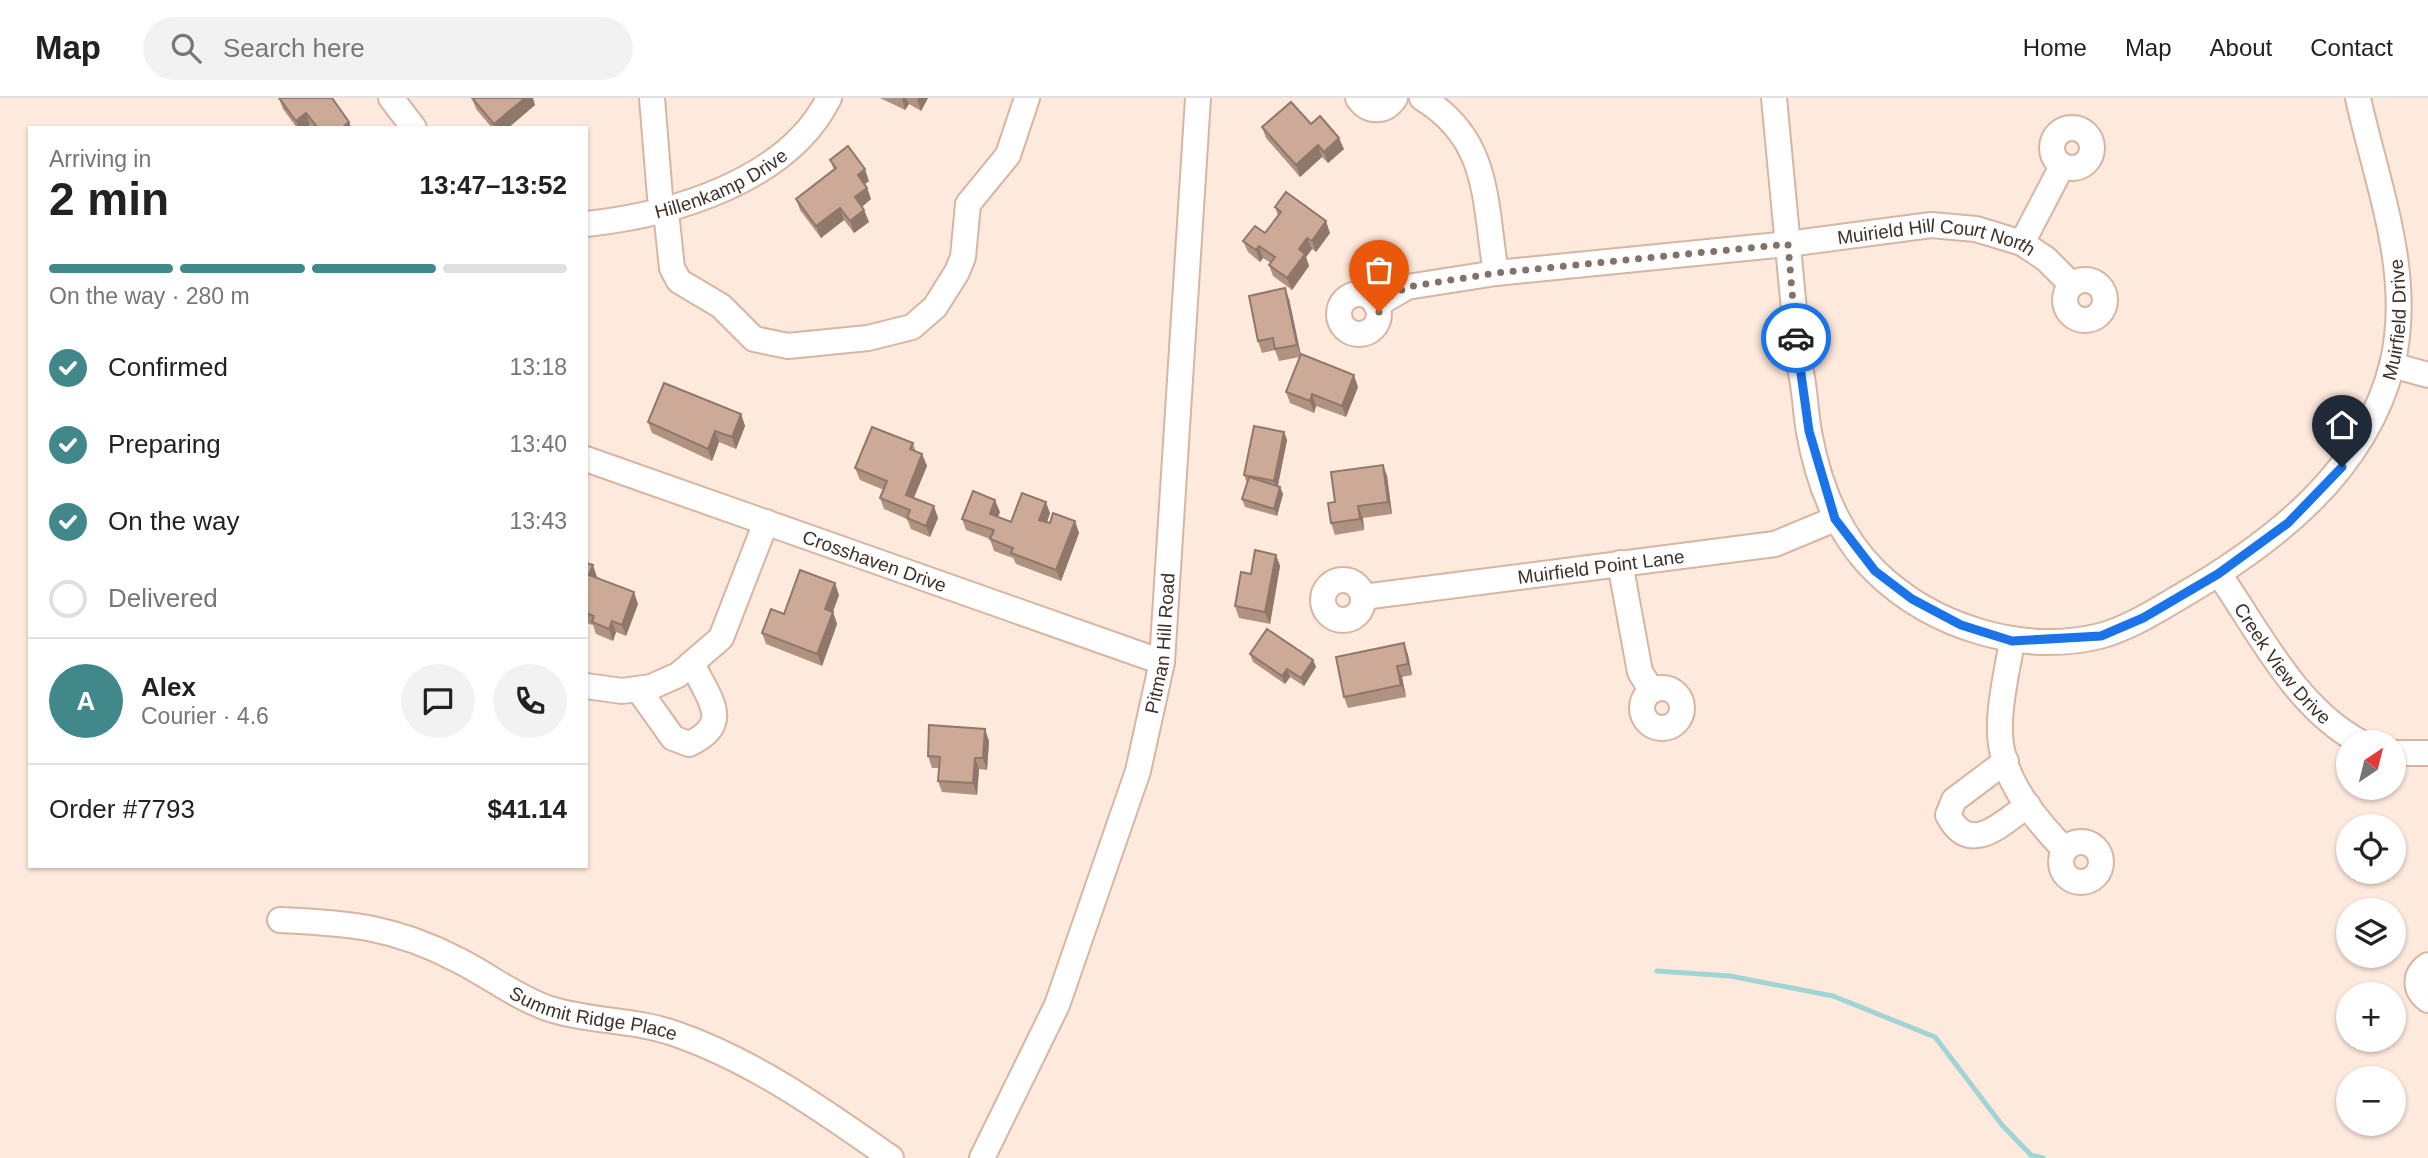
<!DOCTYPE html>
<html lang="en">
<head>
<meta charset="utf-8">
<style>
	:root { --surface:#fff; --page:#f2f2f2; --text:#222; --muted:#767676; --line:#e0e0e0; --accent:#40888a }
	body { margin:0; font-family:Helvetica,sans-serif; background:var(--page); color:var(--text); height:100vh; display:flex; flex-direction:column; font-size:26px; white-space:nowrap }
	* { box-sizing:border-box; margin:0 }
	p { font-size:23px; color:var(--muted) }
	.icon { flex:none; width:38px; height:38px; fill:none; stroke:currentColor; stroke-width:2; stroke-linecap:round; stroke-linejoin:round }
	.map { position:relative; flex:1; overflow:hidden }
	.panel { position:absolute; left:28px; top:28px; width:560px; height:742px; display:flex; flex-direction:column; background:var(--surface); border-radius:0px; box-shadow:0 2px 5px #0004 }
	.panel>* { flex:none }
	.needle { width:46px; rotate:35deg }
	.tools { position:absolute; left:2336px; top:632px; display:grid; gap:14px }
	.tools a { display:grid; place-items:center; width:70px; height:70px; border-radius:50%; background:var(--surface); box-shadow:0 2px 5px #0004; font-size:35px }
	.pin { position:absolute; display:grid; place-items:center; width:60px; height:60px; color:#fff; margin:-72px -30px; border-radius:50% 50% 50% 0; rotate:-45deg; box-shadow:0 0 7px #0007 }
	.pin .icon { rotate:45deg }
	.courier { position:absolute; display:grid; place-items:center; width:70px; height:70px; margin:-35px; border:5px solid #1a73e8; border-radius:50%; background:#fff; color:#222; box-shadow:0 2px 9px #0007 }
	.overview em { font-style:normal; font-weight:800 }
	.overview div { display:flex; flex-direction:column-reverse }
	.overview { display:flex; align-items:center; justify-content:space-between; height:119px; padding:0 21px }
	h1 { font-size:46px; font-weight:800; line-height:52px }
	.bar { display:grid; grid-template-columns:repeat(4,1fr); gap:10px 7px; align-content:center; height:84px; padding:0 21px }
	.bar i { height:9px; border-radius:5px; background:var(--line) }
	.bar .current { background:var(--accent) }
	.bar p { grid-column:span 4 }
	.line { display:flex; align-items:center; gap:18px; padding:0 21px; border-top:2px solid var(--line) }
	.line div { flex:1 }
	.round { display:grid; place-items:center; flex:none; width:74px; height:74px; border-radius:37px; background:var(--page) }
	ol { padding:0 21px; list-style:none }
	li { display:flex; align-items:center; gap:21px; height:77px }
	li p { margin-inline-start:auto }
	li .icon { padding:7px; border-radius:50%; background:var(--accent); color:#fff; stroke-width:4 }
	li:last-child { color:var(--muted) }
	li i { width:38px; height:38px; border:4px solid var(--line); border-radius:50% }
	header { display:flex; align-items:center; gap:42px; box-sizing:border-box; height:98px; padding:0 35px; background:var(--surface); border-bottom:2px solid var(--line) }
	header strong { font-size:33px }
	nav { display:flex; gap:38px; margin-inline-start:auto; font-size:24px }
	.search { width:490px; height:63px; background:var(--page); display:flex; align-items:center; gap:18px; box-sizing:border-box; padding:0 24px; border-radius:38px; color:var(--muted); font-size:26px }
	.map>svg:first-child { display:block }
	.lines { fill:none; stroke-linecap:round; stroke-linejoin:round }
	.stream { stroke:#a1d4d5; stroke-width:5 }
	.minor-casing { stroke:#d7b5a2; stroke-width:28 }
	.minor { stroke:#fff; stroke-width:24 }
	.wall { fill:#af9282 }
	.shaded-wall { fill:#8f776a }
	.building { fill:#ccaa97; stroke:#8f776a; stroke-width:2 }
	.done { stroke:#827269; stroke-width:7; stroke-dasharray:0 12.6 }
	.route { stroke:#1a73e8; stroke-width:9 }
	.labels { text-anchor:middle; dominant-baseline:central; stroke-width:7; stroke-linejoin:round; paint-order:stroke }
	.street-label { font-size:19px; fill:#3f322a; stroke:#fbfbfb }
</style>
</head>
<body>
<header>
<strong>Map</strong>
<div class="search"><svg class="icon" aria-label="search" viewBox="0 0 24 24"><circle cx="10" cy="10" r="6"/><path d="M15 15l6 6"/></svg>Search here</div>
<nav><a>Home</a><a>Map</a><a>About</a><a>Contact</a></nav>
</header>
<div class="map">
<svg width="2428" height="1060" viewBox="0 0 2428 1060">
	<rect width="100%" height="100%" fill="#fee9dd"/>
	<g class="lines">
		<!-- stream -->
		<path class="stream" d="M1657,873L1730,878L1833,898L1935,939L2002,1027L2031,1057L2043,1060"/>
		<!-- minor casing -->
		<g class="minor-casing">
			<g id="minor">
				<path d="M391,0L414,30"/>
				<path d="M652,0L660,99"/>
				<path d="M1358,0C1368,15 1385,15 1395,0"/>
				<path d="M1422,0C1491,42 1484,104 1496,175"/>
				<path id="s1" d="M1774,0L1799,265C1805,288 1805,311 1809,334C1818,385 1838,436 1875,473C1932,529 2022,557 2100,538C2130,530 2157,512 2183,497C2274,444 2365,374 2392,267C2414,177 2377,87 2358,0"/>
				<circle cx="2072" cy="50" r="20"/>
				<path d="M667,123L672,170L679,183L721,208L754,241L788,248L868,240L912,229L935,209L957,174L963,159L968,106L1008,57L1027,0"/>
				<path id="s2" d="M586,126C672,117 788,83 829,0"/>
				<path d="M2022,145L2062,68"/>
				<circle cx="2085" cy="202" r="20"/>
				<circle cx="1359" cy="216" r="20"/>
				<path id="s3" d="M1376,207L1407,189L1496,175L1788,146L1931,127L1976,131L2022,145L2046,161L2072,187"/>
				<path d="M2392,267L2428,277"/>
				<path id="s4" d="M586,361L1162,564"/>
				<path d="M1620,465L1640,574L1652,593"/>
				<path id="s5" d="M2219,476C2259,534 2296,610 2360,644"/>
				<circle cx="1343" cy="502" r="20"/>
				<path id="s6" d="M1363,499L1775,446L1835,421"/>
				<path d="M2012,543C2007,575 1995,620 2002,652C2009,690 2039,725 2065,752"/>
				<path d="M586,588L622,593L651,589L678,577L721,540L766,424"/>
				<circle cx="1662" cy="610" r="20"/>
				<path d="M638,591L673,640L689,646C735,625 707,599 692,565"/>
				<path d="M2394,655H2428"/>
				<path d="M2006,663L1954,702L1948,717C1970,759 2001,726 2028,707"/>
				<circle cx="2081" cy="764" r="20"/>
				<path id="s7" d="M280,822C350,825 395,829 458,862C488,877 514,898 547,910C588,924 635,921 676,936C754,963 824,1013 891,1060"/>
				<path d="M2428,867C2414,877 2414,892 2428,902"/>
				<path id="s8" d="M982,1060L1057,907L1138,673L1162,564L1198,0"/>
			</g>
		</g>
		<!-- minor -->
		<use href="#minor" class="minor"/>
	</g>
	<!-- wall -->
	<g class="wall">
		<path d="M279,0L349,24L351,30H313L310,27L306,30H297L283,11Z"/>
		<path d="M472,0L535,7L508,30H492L476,11Z"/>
		<path d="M880,0H928L921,13L909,6L905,12Z"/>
		<path d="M1311,26L1344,51L1328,65L1322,59L1300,79L1266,40L1262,29Z"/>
		<path d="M830,62L869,83L865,86L867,90L871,101L862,109L869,124L854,135L844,122L821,140L800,112L796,101L834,72Z"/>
		<path d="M1275,109L1330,135L1316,154L1312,151L1306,159L1309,168L1292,192L1273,178L1269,167L1271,165L1263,160L1260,164L1248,154L1243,143L1265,135L1278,118Z"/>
		<path d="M1289,201L1301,257L1358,289L1346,319L1316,308L1314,315L1290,305L1286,294L1300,259L1279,263L1275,252L1262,255L1258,243Z"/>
		<path d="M741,316L745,328L736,351L719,344L712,363L652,335L648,324Z"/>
		<path d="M1284,334L1287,342L1278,388L1280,389L1283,396L1277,418L1245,409L1242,401L1247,385L1244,377Z"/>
		<path d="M913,345L916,354L922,356L927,368L914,400L938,420L930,439L911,431L907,421L884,411L880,400L884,392L860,382L855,370Z"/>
		<path d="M1383,367L1387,378L1392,416L1363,420L1364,432L1335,437L1331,425L1335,404Z"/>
		<path d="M1000,414L998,419L1011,424L1050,415L1047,424L1050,425L1075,423L1079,435L1061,483L1016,466L1013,460L994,453L990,441L966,432L962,421Z"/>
		<path d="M1276,457L1280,468L1270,526L1239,520L1235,508Z"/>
		<path d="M586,465L597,479L596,480L638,506L626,538L616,534L613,543L596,536L593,527L586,525Z"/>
		<path d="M839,497L833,514L837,526L822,568L766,546L762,535L784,516Z"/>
		<path d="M1404,545L1408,557L1412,577L1402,579L1406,599L1348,610L1344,599Z"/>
		<path d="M1250,556L1313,562L1316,569L1304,588L1290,579L1285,586L1253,564Z"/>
		<path d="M989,643L987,672L979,671L977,697L942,694L938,683L939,670H932L928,658Z"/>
	</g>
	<!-- shaded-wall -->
	<g class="shaded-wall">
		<path d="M525,0H533L535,7L508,30H496L494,26Z"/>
		<path d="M902,0H906L909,6L905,12Z"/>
		<path d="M918,0H928L921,13L917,1Z"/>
		<path d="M306,15L310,27L306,30H299L296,23Z"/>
		<path d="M349,24L351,30H342Z"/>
		<path d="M1339,40L1344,51L1328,65L1324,54Z"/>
		<path d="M1318,47L1322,59L1300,79L1296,67Z"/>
		<path d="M865,71L869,83L862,88L858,77Z"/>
		<path d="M867,90L871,101L859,111L855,99Z"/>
		<path d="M840,110L844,122L821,140L816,128Z"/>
		<path d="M864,112L869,124L854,135L850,123Z"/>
		<path d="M1326,123L1330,135L1316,154L1312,143Z"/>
		<path d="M1307,140L1312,151L1306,159L1309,168L1292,192L1287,180L1299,151Z"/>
		<path d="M1259,148L1263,160L1260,164L1256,152Z"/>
		<path d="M1285,190L1289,201L1301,258L1297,247Z"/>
		<path d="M1354,277L1358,289L1346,319L1342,308Z"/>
		<path d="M1312,296L1316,308L1314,315L1310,303Z"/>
		<path d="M741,316L745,328L736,351L732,339Z"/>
		<path d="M715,333L719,344L712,363L708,351Z"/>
		<path d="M1284,334L1287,342L1277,391L1274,383Z"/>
		<path d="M922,356L927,368L910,408L906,397Z"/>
		<path d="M1383,367L1387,378L1392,416L1388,404Z"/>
		<path d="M1280,389L1283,396L1277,418L1274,411Z"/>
		<path d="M995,402L1000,414L994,428L990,416Z"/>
		<path d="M1046,404L1050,415L1044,433L1039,422Z"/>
		<path d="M934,408L938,420L930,439L926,428Z"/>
		<path d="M1358,408L1363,420L1364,432L1360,421Z"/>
		<path d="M1075,423L1079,435L1061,483L1056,472Z"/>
		<path d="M1276,457L1280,468L1270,526L1265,514Z"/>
		<path d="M593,467L597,479L593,489L589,477Z"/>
		<path d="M835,485L839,497L829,523L825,511Z"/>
		<path d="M634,494L638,506L626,538L622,527Z"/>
		<path d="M833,514L837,526L822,568L817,556Z"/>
		<path d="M612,523L616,534L613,543L609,531Z"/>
		<path d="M1404,545L1408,557L1412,577L1408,566Z"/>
		<path d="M1313,562L1316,569L1304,588L1301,580Z"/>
		<path d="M1397,568L1402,579L1406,599L1401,587Z"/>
		<path d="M1287,571L1290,579L1285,586L1282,578Z"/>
		<path d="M985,631L989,643L987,672L983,660Z"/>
		<path d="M975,660L979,671L977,697L973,685Z"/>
	</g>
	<!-- building -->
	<g class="building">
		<path d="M279,0H332L349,24L342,30H318L306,15L296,23Z"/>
		<path d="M472,0H525L494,26Z"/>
		<path d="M1291,4L1311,26L1320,18L1339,40L1324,54L1318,47L1296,67L1262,29Z"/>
		<path d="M848,48L865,71L858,77L867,90L855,99L864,112L850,123L840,110L816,128L796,101L836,70L830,62Z"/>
		<path d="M1286,94L1326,123L1312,143L1307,140L1299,151L1305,156L1287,180L1269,167L1275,159L1259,148L1256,152L1243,143L1255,128L1265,135L1281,114L1275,109Z"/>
		<path d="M1285,190L1297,247L1275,251L1273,240L1258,243L1249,198Z"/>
		<path d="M1301,256L1354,277L1342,308L1312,296L1310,303L1286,294Z"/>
		<path d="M664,285L741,316L732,339L715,333L708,351L648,324Z"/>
		<path d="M1254,328L1284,334L1274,383L1244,377Z"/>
		<path d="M872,329L913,345L910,351L922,356L906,397L934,408L926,428L907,420L910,412L880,400L887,383L855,370Z"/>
		<path d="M1383,367L1388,404L1358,408L1360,421L1331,425L1328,405L1335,404L1331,374Z"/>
		<path d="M1249,379L1280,389L1274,411L1242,401Z"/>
		<path d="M973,393L995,402L990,416L1011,424L1022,395L1046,404L1039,422L1050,425L1053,415L1075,423L1056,472L1011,455L1013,450L990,441L994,432L962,421Z"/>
		<path d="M1255,452L1276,457L1265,514L1235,508L1241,474L1251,476Z"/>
		<path d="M586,465L593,467L589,477L634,494L622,527L612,523L609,531L592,524L594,518L586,515Z"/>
		<path d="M800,472L835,485L825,511L833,514L817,556L762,535L771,511L784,516Z"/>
		<path d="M1267,531L1313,562L1301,580L1287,571L1282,578L1250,556Z"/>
		<path d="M1404,545L1408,566L1397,568L1401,587L1344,599L1336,559Z"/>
		<path d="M929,627L985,631L983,660H975L973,685L938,683L940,659L928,658Z"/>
	</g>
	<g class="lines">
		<!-- done -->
		<path class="done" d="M1379,214L1376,206L1407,189L1496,175L1788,146L1796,240"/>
		<!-- route -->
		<path class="route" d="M1796,240L1809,333L1835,421L1875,473L1912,501L1961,527L2012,543L2101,538L2143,520L2218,476L2288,425L2342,369"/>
	</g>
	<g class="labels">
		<!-- street labels -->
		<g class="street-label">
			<text stroke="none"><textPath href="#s2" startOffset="142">Hillenkamp Drive</textPath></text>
			<text stroke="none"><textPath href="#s3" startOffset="570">Muirield Hill Court North</textPath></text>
			<text stroke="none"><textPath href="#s1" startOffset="1194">Muirfield Drive</textPath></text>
			<text stroke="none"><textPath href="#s4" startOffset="306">Crosshaven Drive</textPath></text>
			<text stroke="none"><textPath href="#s6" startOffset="240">Muirfield Point Lane</textPath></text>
			<text stroke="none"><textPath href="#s8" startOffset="548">Pitman Hill Road</textPath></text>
			<text stroke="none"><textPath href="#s5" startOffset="110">Creek View Drive</textPath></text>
			<text stroke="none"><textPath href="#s7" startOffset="332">Summit Ridge Place</textPath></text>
		</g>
	</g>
</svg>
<div class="tools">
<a><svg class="needle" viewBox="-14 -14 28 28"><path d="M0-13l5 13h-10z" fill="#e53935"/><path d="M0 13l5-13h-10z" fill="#767676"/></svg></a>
<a><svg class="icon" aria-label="locate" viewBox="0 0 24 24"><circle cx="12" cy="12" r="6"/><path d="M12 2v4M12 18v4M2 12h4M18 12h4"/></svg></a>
<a><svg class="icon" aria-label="layers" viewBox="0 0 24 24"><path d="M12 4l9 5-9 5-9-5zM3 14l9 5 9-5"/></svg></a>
<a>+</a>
<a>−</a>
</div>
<div class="pin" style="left:1379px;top:214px;background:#ea580c"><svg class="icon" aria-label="bag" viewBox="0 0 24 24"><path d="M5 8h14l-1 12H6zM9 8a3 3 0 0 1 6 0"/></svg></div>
<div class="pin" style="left:2342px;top:369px;background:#1f2937"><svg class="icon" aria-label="home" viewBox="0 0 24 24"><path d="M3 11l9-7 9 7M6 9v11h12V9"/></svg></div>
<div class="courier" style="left:1796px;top:240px"><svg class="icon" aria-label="car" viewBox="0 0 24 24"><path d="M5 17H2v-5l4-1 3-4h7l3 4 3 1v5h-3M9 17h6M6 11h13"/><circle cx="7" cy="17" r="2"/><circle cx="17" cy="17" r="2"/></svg></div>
<section class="panel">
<div class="overview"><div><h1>2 min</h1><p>Arriving in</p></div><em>13:47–13:52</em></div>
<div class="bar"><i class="current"></i><i class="current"></i><i class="current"></i><i></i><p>On the way · 280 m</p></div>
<ol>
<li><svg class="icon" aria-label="check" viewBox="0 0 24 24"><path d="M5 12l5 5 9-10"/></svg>Confirmed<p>13:18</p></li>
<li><svg class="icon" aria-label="check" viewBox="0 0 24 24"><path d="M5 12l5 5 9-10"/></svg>Preparing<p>13:40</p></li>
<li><svg class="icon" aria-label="check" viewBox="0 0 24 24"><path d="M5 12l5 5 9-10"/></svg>On the way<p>13:43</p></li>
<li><i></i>Delivered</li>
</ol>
<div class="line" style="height:126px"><b class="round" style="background:var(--accent);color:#fff">A</b><div><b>Alex</b><p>Courier · 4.6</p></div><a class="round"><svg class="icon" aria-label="chat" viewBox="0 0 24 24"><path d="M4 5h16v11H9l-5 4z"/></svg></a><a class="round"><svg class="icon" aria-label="phone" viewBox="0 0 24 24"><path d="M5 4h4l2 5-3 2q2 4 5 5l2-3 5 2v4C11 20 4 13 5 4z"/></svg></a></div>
<div class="line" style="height:91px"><div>Order #7793</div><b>$41.14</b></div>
</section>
</div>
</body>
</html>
